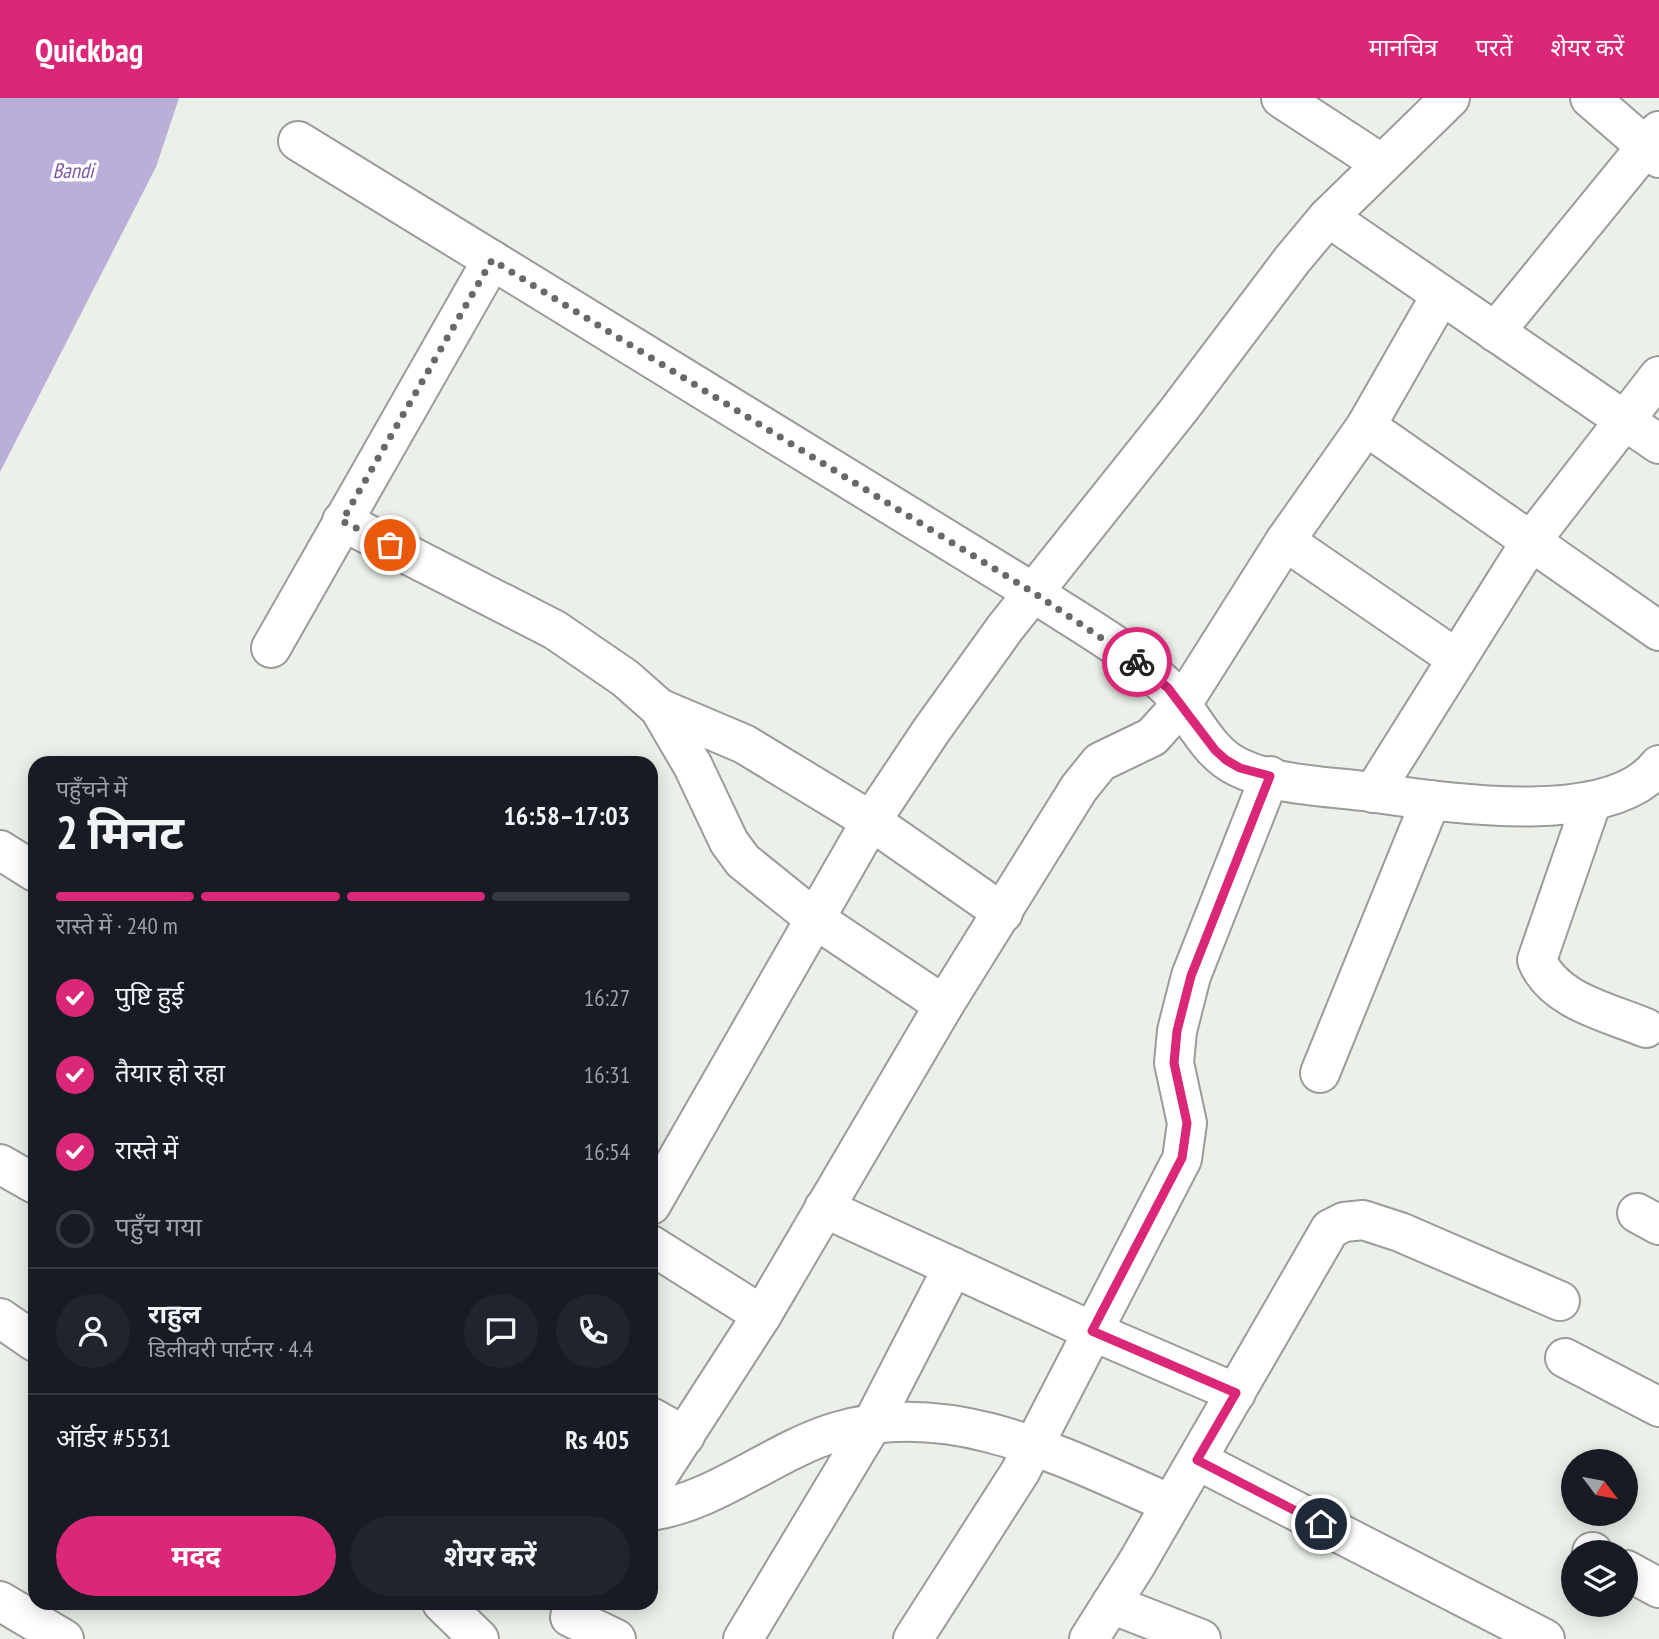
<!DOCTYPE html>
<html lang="hi">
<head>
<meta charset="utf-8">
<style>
	:root { --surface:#171b24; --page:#20242c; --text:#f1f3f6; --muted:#9ea1a6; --line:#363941; --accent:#db2777 }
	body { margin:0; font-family:"PT Sans Narrow","Noto Sans Devanagari",sans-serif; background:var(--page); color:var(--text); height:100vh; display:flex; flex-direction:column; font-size:26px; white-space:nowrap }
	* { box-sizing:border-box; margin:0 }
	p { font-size:23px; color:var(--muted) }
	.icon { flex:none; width:38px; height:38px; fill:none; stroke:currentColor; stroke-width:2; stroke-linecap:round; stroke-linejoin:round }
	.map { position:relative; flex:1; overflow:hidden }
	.panel { position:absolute; left:28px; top:658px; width:630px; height:854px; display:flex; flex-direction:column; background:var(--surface); border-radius:21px; box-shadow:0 4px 18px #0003 }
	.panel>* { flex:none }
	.needle { width:46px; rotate:122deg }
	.fabs { position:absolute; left:1561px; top:1351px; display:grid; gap:14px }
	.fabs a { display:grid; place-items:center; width:77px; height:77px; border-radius:50%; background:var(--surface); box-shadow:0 4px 18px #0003; font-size:35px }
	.pin { position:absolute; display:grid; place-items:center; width:60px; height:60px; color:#fff; margin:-30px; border:4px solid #fff; border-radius:50%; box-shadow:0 2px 7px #0007 }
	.courier { position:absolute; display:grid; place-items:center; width:70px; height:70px; margin:-35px; border:5px solid #db2777; border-radius:50%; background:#fff; color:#222; box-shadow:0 2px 9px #0007 }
	.overview em { font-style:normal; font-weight:700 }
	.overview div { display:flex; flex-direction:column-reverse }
	.overview { display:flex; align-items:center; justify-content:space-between; height:119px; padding:0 28px }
	h1 { font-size:46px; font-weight:700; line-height:52px }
	.bar { display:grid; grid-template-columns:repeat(4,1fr); gap:10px 7px; align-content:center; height:84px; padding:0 28px }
	.bar i { height:9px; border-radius:5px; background:var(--line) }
	.bar .current { background:var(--accent) }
	.bar p { grid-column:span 4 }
	.line { display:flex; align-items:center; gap:18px; padding:0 28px; border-top:2px solid var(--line) }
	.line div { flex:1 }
	.round { display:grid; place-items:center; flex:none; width:74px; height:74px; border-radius:37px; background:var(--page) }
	ol { padding:0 28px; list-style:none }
	li { display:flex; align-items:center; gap:21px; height:77px }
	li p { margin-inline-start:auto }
	li .icon { padding:7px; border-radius:50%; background:var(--accent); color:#fff; stroke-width:4 }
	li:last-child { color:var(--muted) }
	li i { width:38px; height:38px; border:4px solid var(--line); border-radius:50% }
	.button { display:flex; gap:14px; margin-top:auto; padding:14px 28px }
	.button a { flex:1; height:80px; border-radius:42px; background:var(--accent); color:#fff; font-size:28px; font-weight:700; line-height:80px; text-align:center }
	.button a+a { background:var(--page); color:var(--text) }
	header { display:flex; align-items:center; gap:42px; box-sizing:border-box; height:98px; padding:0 35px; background:var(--accent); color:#fff }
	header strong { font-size:33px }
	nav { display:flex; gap:38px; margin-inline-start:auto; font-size:24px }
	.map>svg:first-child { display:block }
	.water { fill:#baafd8 }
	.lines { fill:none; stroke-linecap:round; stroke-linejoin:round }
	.minor-casing { stroke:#9b9b9b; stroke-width:42 }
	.minor { stroke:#fff; stroke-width:38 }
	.done { stroke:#686967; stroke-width:7; stroke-dasharray:0 12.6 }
	.route { stroke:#db2777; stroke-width:9 }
	.labels { text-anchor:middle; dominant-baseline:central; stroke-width:7; stroke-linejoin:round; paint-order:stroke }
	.water-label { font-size:21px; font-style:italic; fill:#8258a6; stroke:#fff }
</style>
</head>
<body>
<header>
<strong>Quickbag</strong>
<nav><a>मानचित्र</a><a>परतें</a><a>शेयर करें</a></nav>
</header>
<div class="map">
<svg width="1659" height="1541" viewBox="0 0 1659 1541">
	<rect width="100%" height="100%" fill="#ebf0e9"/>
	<!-- water -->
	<path class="water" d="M0,0H179L156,69L0,374Z"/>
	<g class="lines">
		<!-- minor casing -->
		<g class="minor-casing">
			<g id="minor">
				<path d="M1281,0L1382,66"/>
				<path d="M1590,0L1659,60"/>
				<path d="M298,43L1034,495C1079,525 1130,552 1168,590C1192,615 1206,654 1238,669C1275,687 1322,688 1363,693C1435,703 1609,733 1659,667"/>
				<path d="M1328,119L1659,346"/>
				<path d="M1495,234L1659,33"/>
				<path d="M1366,328L1659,533"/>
				<path d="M342,423L555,532L625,580L659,610L693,668L729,744L743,763L815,821L944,907"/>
				<path d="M1285,443L1457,561"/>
				<path d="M271,550L492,162"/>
				<path d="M659,610L744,646L871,723L1003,815"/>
				<path d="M1373,695L1531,443L1659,278"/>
				<path d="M1592,703L1537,862C1553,903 1608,914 1646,930"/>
				<path d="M0,752L35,774"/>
				<path d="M1320,975L1431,702"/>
				<path d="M0,1066L35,1086"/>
				<path d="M651,1107L871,723L931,633L1005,530L1178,313L1292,162L1328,119L1450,0"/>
				<path d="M824,1110L1092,1233L1236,1295"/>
				<path d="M1637,1115L1659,1127"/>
				<path d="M651,1147L762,1217"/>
				<path d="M0,1220L35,1244"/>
				<path d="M1565,1260L1659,1309"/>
				<path d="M651,1319L685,1338"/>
				<path d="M1197,1362L1545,1541"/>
				<path d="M651,1389L762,1217L944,907L1079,690L1100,664L1152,639L1182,606L1285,443L1366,328L1441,197"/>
				<path d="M651,1413C717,1403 773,1353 836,1334C953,1299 1067,1361 1171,1406"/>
				<path d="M1592,1454H1593"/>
				<path d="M1626,1472L1659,1490"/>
				<path d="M0,1503L64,1541"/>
				<path d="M442,1505L479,1541"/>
				<path d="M1111,1506L1201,1541"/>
				<path d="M570,1519L616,1541"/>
				<path d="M743,1541L871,1328L953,1169"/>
				<path d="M913,1541L1020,1374L1182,1061L1187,1025L1174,965L1177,933L1191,878L1270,678"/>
				<path d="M1089,1541L1137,1465L1330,1131L1344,1124L1363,1122L1400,1134L1560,1203"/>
			</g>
		</g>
		<!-- minor -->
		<use href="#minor" class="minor"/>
	</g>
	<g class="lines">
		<!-- done -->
		<path class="done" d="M390,447L342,423L492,162L1034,495L1137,564"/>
		<!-- route -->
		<path class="route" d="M1137,564L1168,590L1215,652L1226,662L1240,670L1270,678L1191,878L1177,933L1174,965L1187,1025L1182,1060L1092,1233L1236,1295L1197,1362L1321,1426"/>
	</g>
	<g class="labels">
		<!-- water labels -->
		<g class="water-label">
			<text x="73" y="72">Bandi</text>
		</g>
	</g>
</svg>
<div class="fabs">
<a><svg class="needle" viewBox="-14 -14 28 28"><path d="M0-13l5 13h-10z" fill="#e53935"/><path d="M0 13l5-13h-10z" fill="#9ea1a6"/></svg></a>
<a><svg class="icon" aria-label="layers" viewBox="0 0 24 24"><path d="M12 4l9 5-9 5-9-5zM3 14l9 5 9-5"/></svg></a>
</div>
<div class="pin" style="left:390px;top:447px;background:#ea580c"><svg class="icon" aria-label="bag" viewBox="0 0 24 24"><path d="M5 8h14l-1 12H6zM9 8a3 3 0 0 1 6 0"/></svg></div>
<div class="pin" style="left:1321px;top:1426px;background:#1f2937"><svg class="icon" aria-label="home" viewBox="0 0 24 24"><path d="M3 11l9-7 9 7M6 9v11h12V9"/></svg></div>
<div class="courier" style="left:1137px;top:564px"><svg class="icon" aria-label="bike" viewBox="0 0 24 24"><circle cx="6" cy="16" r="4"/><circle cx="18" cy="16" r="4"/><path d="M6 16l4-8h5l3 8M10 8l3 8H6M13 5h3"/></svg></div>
<section class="panel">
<div class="overview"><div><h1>2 मिनट</h1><p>पहुँचने में</p></div><em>16:58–17:03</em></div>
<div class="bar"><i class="current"></i><i class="current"></i><i class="current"></i><i></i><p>रास्ते में · 240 m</p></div>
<ol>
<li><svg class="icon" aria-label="check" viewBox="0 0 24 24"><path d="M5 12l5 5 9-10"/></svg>पुष्टि हुई<p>16:27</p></li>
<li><svg class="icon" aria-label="check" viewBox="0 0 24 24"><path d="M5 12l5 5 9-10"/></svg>तैयार हो रहा<p>16:31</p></li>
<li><svg class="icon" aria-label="check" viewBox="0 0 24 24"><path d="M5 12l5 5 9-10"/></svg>रास्ते में<p>16:54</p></li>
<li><i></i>पहुँच गया</li>
</ol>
<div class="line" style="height:126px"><a class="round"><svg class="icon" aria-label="person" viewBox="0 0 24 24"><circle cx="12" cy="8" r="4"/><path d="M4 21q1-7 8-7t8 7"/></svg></a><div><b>राहुल</b><p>डिलीवरी पार्टनर · 4.4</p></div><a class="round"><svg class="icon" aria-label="chat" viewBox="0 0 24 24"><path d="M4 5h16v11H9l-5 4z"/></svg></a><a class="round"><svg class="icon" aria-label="phone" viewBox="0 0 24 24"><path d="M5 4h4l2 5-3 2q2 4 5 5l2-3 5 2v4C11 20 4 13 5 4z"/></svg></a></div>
<div class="line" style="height:91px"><div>ऑर्डर #5531</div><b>Rs 405</b></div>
<div class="button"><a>मदद</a><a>शेयर करें</a></div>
</section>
</div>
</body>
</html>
